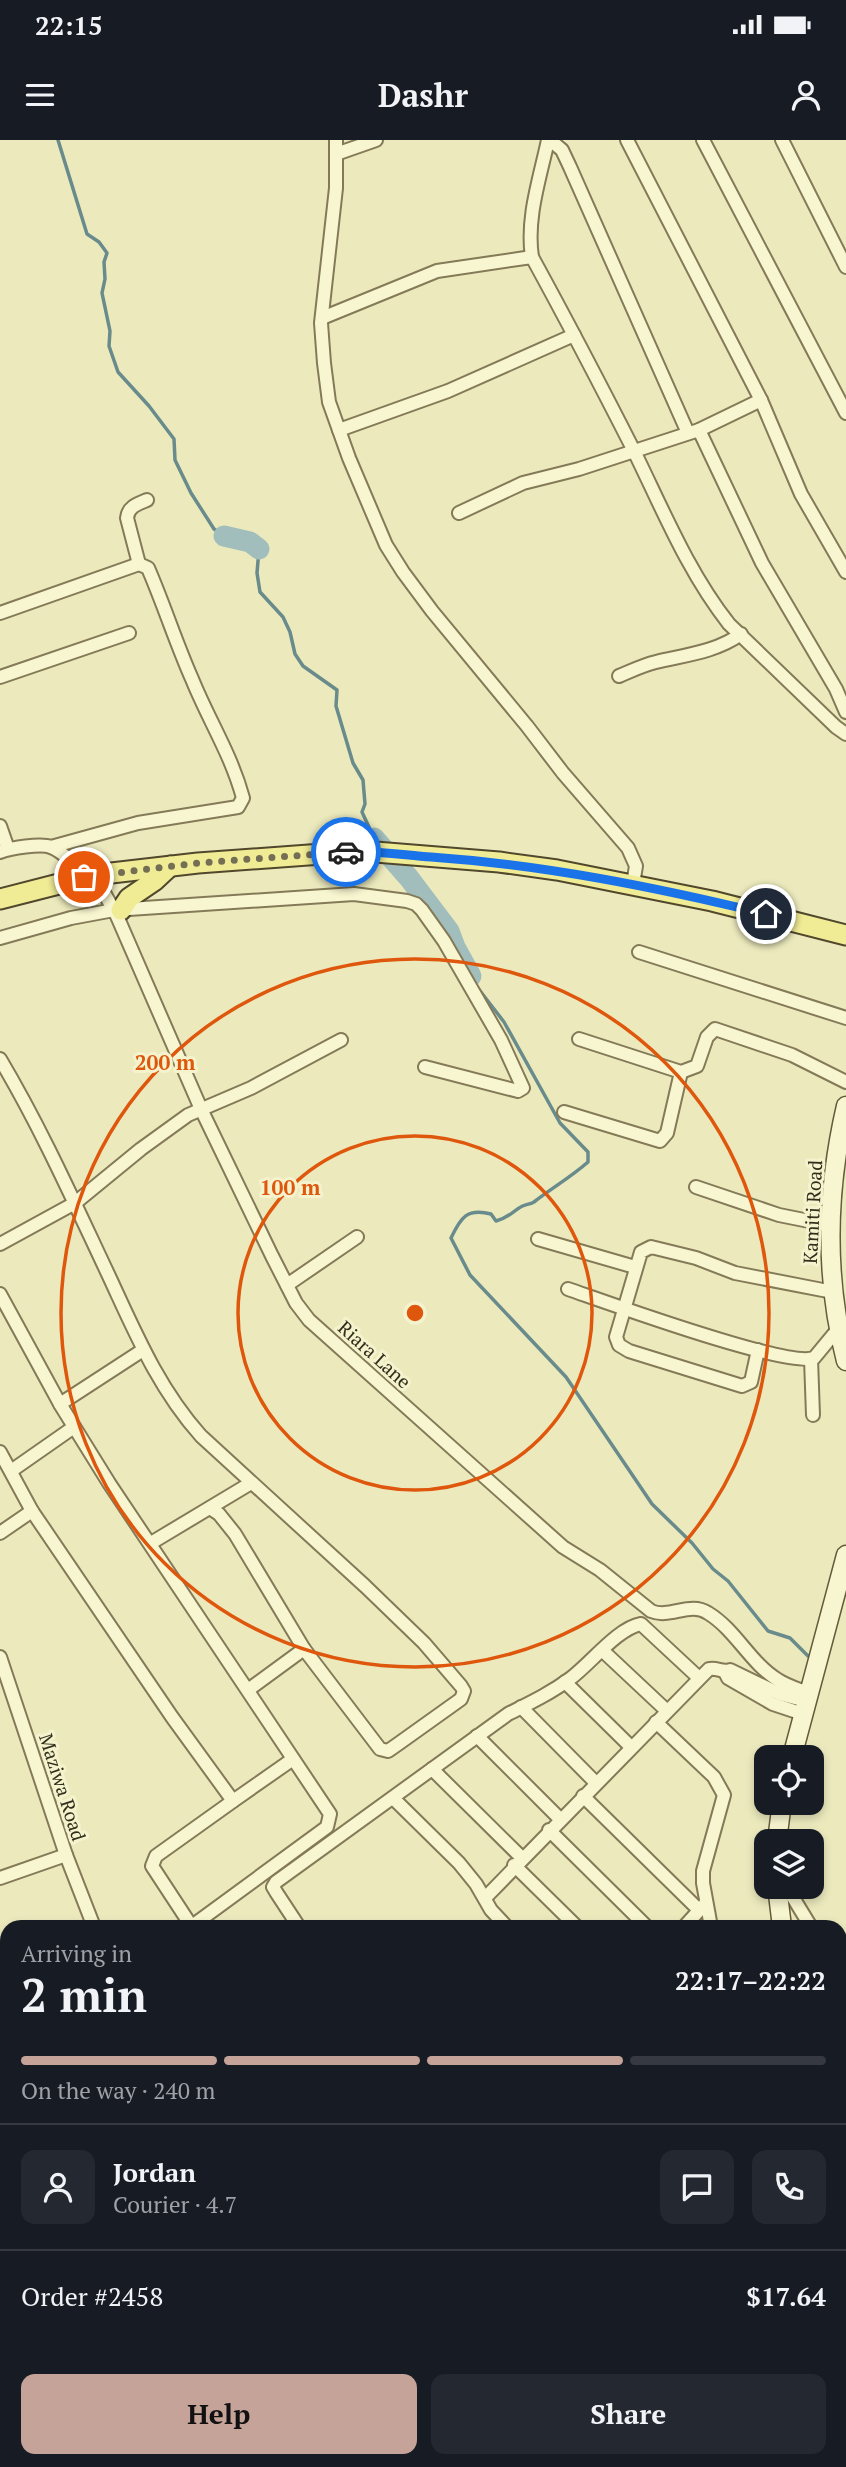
<!DOCTYPE html>
<html lang="en">
<head>
<meta charset="utf-8">
<style>
	:root { --surface:#171b24; --page:#242831; --text:#f1f3f6; --muted:#9ea1a6; --line:#363941; --accent:#c6a399 }
	body { margin:0; font-family:"PT Serif",serif; background:var(--page); color:var(--text); height:100vh; display:flex; flex-direction:column; font-size:26px; white-space:nowrap }
	* { box-sizing:border-box; margin:0 }
	p { font-size:23px; color:var(--muted) }
	.icon { flex:none; width:38px; height:38px; fill:none; stroke:currentColor; stroke-width:2; stroke-linecap:round; stroke-linejoin:round }
	.map { position:relative; flex:1; overflow:hidden }
	.sheet { position:absolute; left:0px; top:1780px; width:847px; height:548px; display:flex; flex-direction:column; background:var(--surface); border-radius:21px 21px 0 0; box-shadow:0 4px 10px #0003 }
	.sheet>* { flex:none }
	.buttons { position:absolute; left:754px; top:1605px; display:grid; gap:14px }
	.buttons a { display:grid; place-items:center; width:70px; height:70px; border-radius:14px; background:var(--surface); box-shadow:0 4px 10px #0003; font-size:35px }
	.pin { position:absolute; display:grid; place-items:center; width:60px; height:60px; color:#fff; margin:-30px; border:4px solid #fff; border-radius:50%; box-shadow:0 2px 7px #0007 }
	.courier { position:absolute; display:grid; place-items:center; width:70px; height:70px; margin:-35px; border:5px solid #1a73e8; border-radius:50%; background:#fff; color:#222; box-shadow:0 2px 9px #0007 }
	.summary em { font-style:normal; font-weight:700 }
	.summary div { display:flex; flex-direction:column-reverse }
	.summary { display:flex; align-items:center; justify-content:space-between; height:119px; padding:0 21px }
	h1 { font-size:46px; font-weight:700; line-height:52px }
	.bar { display:grid; grid-template-columns:repeat(4,1fr); gap:10px 7px; align-content:center; height:84px; padding:0 21px }
	.bar i { height:9px; border-radius:5px; background:var(--line) }
	.bar .active { background:var(--accent) }
	.bar p { grid-column:span 4 }
	.line { display:flex; align-items:center; gap:18px; padding:0 21px; border-top:2px solid var(--line) }
	.line div { flex:1 }
	.round { display:grid; place-items:center; flex:none; width:74px; height:74px; border-radius:14px; background:var(--page) }
	.button { display:flex; gap:14px; margin-top:auto; padding:14px 21px }
	.button a { flex:1; height:80px; border-radius:14px; background:var(--accent); color:#111; font-size:28px; font-weight:700; line-height:80px; text-align:center }
	.button a+a { background:var(--page); color:var(--text) }
	.status { display:flex; justify-content:space-between; align-items:center; height:49px; padding:0 35px; background:var(--surface); direction:ltr }
	.status svg { height:19px; fill:currentColor }
	header { display:flex; justify-content:space-between; align-items:center; height:91px; padding:0 21px; background:var(--surface); font-size:32px; font-weight:700 }
	.map>svg:first-child { display:block }
	.lines { fill:none; stroke-linecap:round; stroke-linejoin:round }
	.stream { stroke:#698b8b; stroke-width:3.5 }
	.river { stroke:#a1bebd; stroke-width:21 }
	.minor-casing { stroke:#847a57; stroke-width:16 }
	.secondary-casing { stroke:#655b3a; stroke-width:21 }
	.primary-casing { stroke:#51472c; stroke-width:23 }
	.minor { stroke:#f8f6d0; stroke-width:12 }
	.secondary { stroke:#f8f6d0; stroke-width:18 }
	.primary { stroke:#f0eb95; stroke-width:19 }
	.done { stroke:#746f54; stroke-width:7; stroke-dasharray:0 12.6 }
	.route { stroke:#1a73e8; stroke-width:9 }
	.ring { fill:none; stroke:#df570d; stroke-width:3.5 }
	.labels { text-anchor:middle; dominant-baseline:central; stroke-width:6; stroke-linejoin:round; paint-order:stroke }
	.street-label { font-size:19px; fill:#332d1b; stroke:#f4f3cd }
	.centre { fill:#df570d; stroke:#f4f3cd; stroke-width:3.5 }
	.ring-label { font-size:21px; text-anchor:middle; font-weight:bold; fill:#df570d; stroke:#f4f3cd; stroke-width:6; stroke-linejoin:round; paint-order:stroke }
</style>
</head>
<body>
<div class="status"><b>22:15</b><svg viewBox="0 0 49 12"><path d="M0 12V9h3v3zM5 12V6h3v6zM10 12V3h3v9zM15 12V0h3v12zM26 1h20v11H26zM47 4h2v5h-2z"/></svg></div>
<header><svg class="icon" aria-label="menu" viewBox="0 0 24 24"><path d="M4 6h16M4 12h16M4 18h16"/></svg>Dashr<svg class="icon" aria-label="person" viewBox="0 0 24 24"><circle cx="12" cy="8" r="4"/><path d="M4 21q1-7 8-7t8 7"/></svg></header>
<div class="map">
<svg width="846" height="2327" viewBox="0 0 846 2327">
	<rect width="100%" height="100%" fill="#eceabd"/>
	<g class="lines">
		<!-- stream -->
		<g class="stream">
			<path d="M58,0L87,94L99,102L107,113L104,122L105,139L102,153L110,191L109,206L118,232L149,266L174,299L175,320L191,353L214,389L224,396"/>
			<path d="M259,409L257,433L260,452L283,477L290,492L295,514L303,526L337,550L336,566L353,623L363,640L365,664L362,672L374,698"/>
			<path d="M477,847L504,882L560,983L588,1012V1022C571,1037 552,1048 534,1062C529,1065 524,1064 519,1068C510,1074 507,1078 496,1081L491,1074C467,1068 461,1077 451,1098L470,1135L566,1237L652,1364L692,1403L713,1429L728,1441L768,1491L790,1498L808,1516"/>
			<path d="M0,2110L7,2117"/>
			<path d="M89,2320L91,2327"/>
		</g>
		<!-- river -->
		<g class="river">
			<path d="M224,396L250,402L259,409"/>
			<path d="M374,698L409,738L449,791L455,807L471,836"/>
		</g>
		<!-- minor casing -->
		<g class="minor-casing">
			<g id="minor">
				<path d="M336,0V48L321,183L324,223L329,262L349,318L386,405L403,432L432,471L527,586L563,633L628,708L636,726L633,744"/>
				<path d="M548,0C540,38 526,78 532,117C567,181 601,246 634,311C663,370 688,432 729,484L836,587L846,594"/>
				<path d="M550,0L562,10L570,27L688,293"/>
				<path d="M627,0L761,260L801,354L846,432"/>
				<path d="M703,0L846,273"/>
				<path d="M782,0L846,127"/>
				<path d="M336,14L376,0"/>
				<path d="M322,178L437,131L532,117"/>
				<path d="M339,290L448,251L574,195"/>
				<path d="M699,290L762,423L836,549L846,572"/>
				<path d="M459,373L523,343L579,329L699,290L761,260"/>
				<path d="M139,424L127,378C128,367 137,364 147,360"/>
				<path d="M0,473L139,424L148,428C164,465 176,503 192,539C209,581 231,614 243,658L238,667L138,683L51,707"/>
				<path d="M619,536C631,531 643,525 656,522C685,515 716,512 741,494"/>
				<path d="M0,537L129,493"/>
				<path d="M0,686L8,709"/>
				<path d="M0,712C10,708 41,703 51,707C63,712 77,726 84,737"/>
				<path d="M94,735L117,776L201,969L272,1116L296,1163L309,1180L563,1407L600,1430L651,1471C670,1479 690,1461 708,1473C736,1490 750,1523 778,1540C787,1546 798,1549 808,1553"/>
				<path d="M0,798L71,778L114,770L354,754L407,761L416,764L422,770L444,801L501,900L523,948L518,951L425,927"/>
				<path d="M639,812L846,878"/>
				<path d="M579,899L681,932L697,926L707,897L715,889L792,915L846,942"/>
				<path d="M0,919C41,988 74,1062 108,1134C135,1192 158,1248 201,1296L365,1446L424,1503L461,1546L464,1551L461,1559L398,1604L388,1611L380,1609L304,1509L235,1394L219,1374L210,1368"/>
				<path d="M564,972L660,1001L667,993L681,932"/>
				<path d="M696,1047L779,1075L829,1085"/>
				<path d="M538,1099L635,1127"/>
				<path d="M0,1104L75,1063L141,1009L188,975L251,948L341,900"/>
				<path d="M287,1145L357,1097"/>
				<path d="M568,1149C606,1162 787,1228 814,1218L838,1189"/>
				<path d="M0,1154L60,1264L109,1343L330,1674L327,1687L192,1786"/>
				<path d="M758,1210L751,1242L742,1246L629,1211L619,1205L616,1197L641,1112L651,1107L696,1118L735,1133L833,1152"/>
				<path d="M811,1219L813,1275"/>
				<path d="M60,1264L143,1210"/>
				<path d="M0,1312L32,1371L172,1577L233,1661L293,1619"/>
				<path d="M11,1331L74,1287"/>
				<path d="M0,1393L32,1371"/>
				<path d="M151,1403L251,1343"/>
				<path d="M603,1511L667,1571"/>
				<path d="M0,1517L66,1715L94,1787"/>
				<path d="M725,1532L728,1538L773,1564L803,1574"/>
				<path d="M565,1542L631,1607"/>
				<path d="M248,1550L304,1509"/>
				<path d="M521,1567L596,1643"/>
				<path d="M656,1582L714,1637L724,1655L703,1731V1743L711,1787"/>
				<path d="M477,1596L560,1679"/>
				<path d="M432,1629L522,1718"/>
				<path d="M583,1656L699,1770"/>
				<path d="M394,1659L459,1723L476,1744L491,1770L507,1787"/>
				<path d="M549,1690L647,1787"/>
				<path d="M514,1725L577,1787"/>
				<path d="M0,1738L66,1715"/>
				<path d="M786,1746L811,1787"/>
				<path d="M485,1758L709,1529C717,1527 722,1533 730,1530L780,1554L806,1561"/>
				<path d="M192,1787L152,1726L156,1716L233,1661"/>
				<path d="M299,1787L276,1752L273,1747L276,1742L508,1574C530,1563 551,1553 571,1538C591,1523 618,1488 641,1484L699,1538"/>
				<path d="M684,1787L705,1764"/>
				<path d="M840,1817L846,1821"/>
				<path d="M0,1861L7,1858"/>
				<path d="M840,2080L846,2084"/>
				<path d="M840,2178L846,2173"/>
				<path d="M0,2235L4,2245"/>
				<path d="M225,2320L227,2327"/>
				<path d="M515,2320L523,2326"/>
				<path d="M830,2320L832,2327"/>
				<path d="M434,2327L439,2320"/>
			</g>
		</g>
		<!-- secondary casing -->
		<g class="secondary-casing">
			<g id="secondary">
				<path d="M846,966C826,1052 824,1135 846,1221"/>
				<path d="M792,1617L846,1415"/>
				<path d="M777,1701L782,1662"/>
				<path d="M777,1746L782,1787"/>
				<path d="M772,2327L773,2320"/>
			</g>
		</g>
		<!-- primary casing -->
		<g class="primary-casing">
			<g id="primary">
				<path d="M0,759L94,735L198,723L363,711L499,722L557,730L712,761L846,795"/>
				<path d="M121,770L129,758L154,741L170,726"/>
			</g>
		</g>
		<!-- minor -->
		<use href="#minor" class="minor"/>
		<!-- secondary -->
		<use href="#secondary" class="secondary"/>
		<!-- primary -->
		<use href="#primary" class="primary"/>
	</g>
	<g class="lines">
		<!-- done -->
		<path class="done" d="M84,737L198,723L346,712"/>
		<!-- route -->
		<path class="route" d="M346,712C374,710 403,715 431,717C545,725 655,747 766,774"/>
	</g>
	<!-- distance rings -->
	<g class="ring">
		<circle cx="415" cy="1173" r="177"/>
		<circle cx="415" cy="1173" r="354"/>
	</g>
	<g class="labels">
		<!-- street labels -->
		<g class="street-label">
			<text transform="translate(812 1072) rotate(-87)">Kamiti Road</text>
			<text transform="translate(375 1214) rotate(42)">Riara Lane</text>
			<text transform="translate(63 1647) rotate(72)">Maziwa Road</text>
		</g>
	</g>
	<circle cx="415" cy="1173" r="10" class="centre"/>
	<g class="ring-label">
		<text x="165" y="930">200 m</text>
		<text x="290" y="1055">100 m</text>
	</g>
</svg>
<div class="buttons">
<a><svg class="icon" aria-label="locate" viewBox="0 0 24 24"><circle cx="12" cy="12" r="6"/><path d="M12 2v4M12 18v4M2 12h4M18 12h4"/></svg></a>
<a><svg class="icon" aria-label="layers" viewBox="0 0 24 24"><path d="M12 4l9 5-9 5-9-5zM3 14l9 5 9-5"/></svg></a>
</div>
<div class="pin" style="left:84px;top:737px;background:#ea580c"><svg class="icon" aria-label="bag" viewBox="0 0 24 24"><path d="M5 8h14l-1 12H6zM9 8a3 3 0 0 1 6 0"/></svg></div>
<div class="pin" style="left:766px;top:774px;background:#1f2937"><svg class="icon" aria-label="home" viewBox="0 0 24 24"><path d="M3 11l9-7 9 7M6 9v11h12V9"/></svg></div>
<div class="courier" style="left:346px;top:712px"><svg class="icon" aria-label="car" viewBox="0 0 24 24"><path d="M5 17H2v-5l4-1 3-4h7l3 4 3 1v5h-3M9 17h6M6 11h13"/><circle cx="7" cy="17" r="2"/><circle cx="17" cy="17" r="2"/></svg></div>
<section class="sheet">
<div class="summary"><div><h1>2 min</h1><p>Arriving in</p></div><em>22:17–22:22</em></div>
<div class="bar"><i class="active"></i><i class="active"></i><i class="active"></i><i></i><p>On the way · 240 m</p></div>
<div class="line" style="height:126px"><a class="round"><svg class="icon" aria-label="person" viewBox="0 0 24 24"><circle cx="12" cy="8" r="4"/><path d="M4 21q1-7 8-7t8 7"/></svg></a><div><b>Jordan</b><p>Courier · 4.7</p></div><a class="round"><svg class="icon" aria-label="chat" viewBox="0 0 24 24"><path d="M4 5h16v11H9l-5 4z"/></svg></a><a class="round"><svg class="icon" aria-label="phone" viewBox="0 0 24 24"><path d="M5 4h4l2 5-3 2q2 4 5 5l2-3 5 2v4C11 20 4 13 5 4z"/></svg></a></div>
<div class="line" style="height:91px"><div>Order #2458</div><b>$17.64</b></div>
<div class="button"><a>Help</a><a>Share</a></div>
</section>
</div>
</body>
</html>
